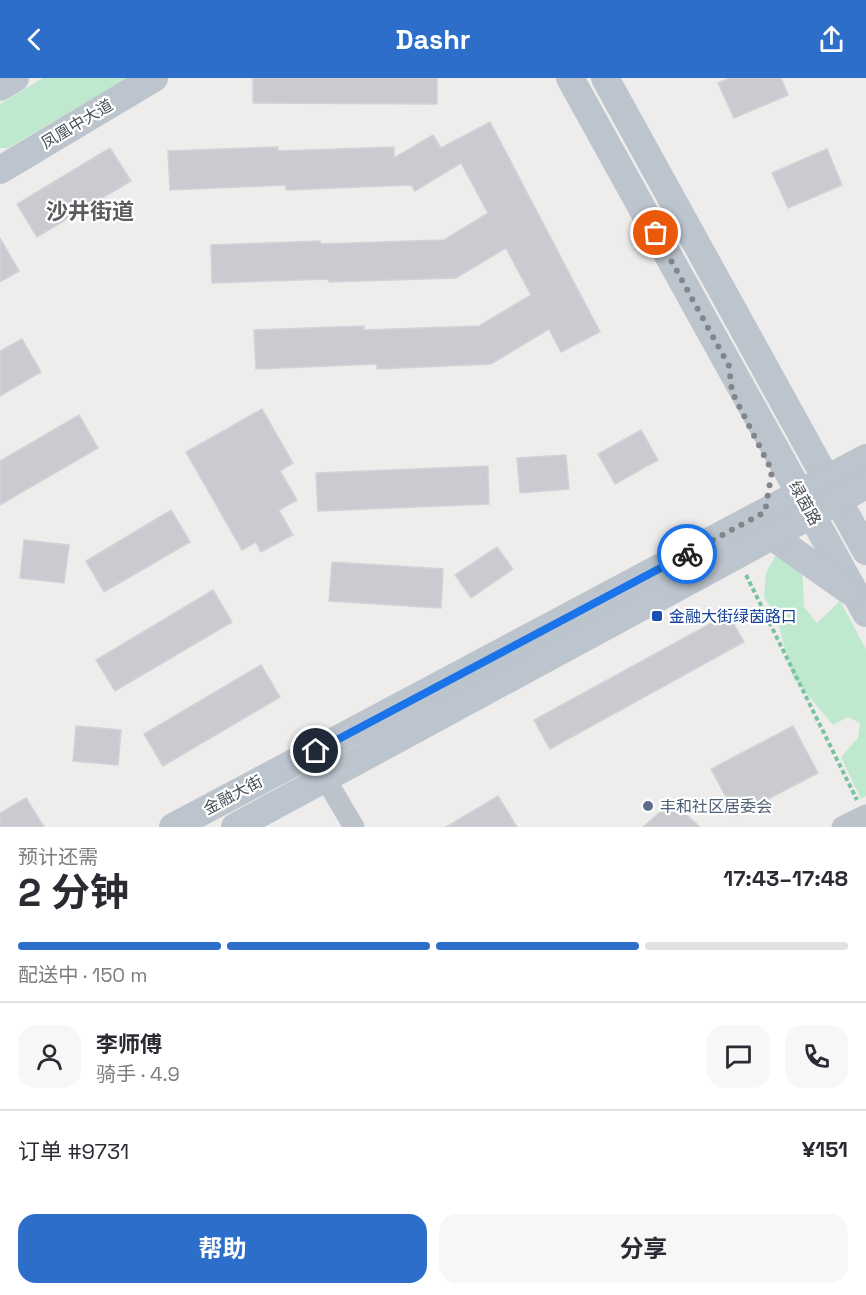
<!DOCTYPE html>
<html lang="zh">
<head>
<meta charset="utf-8">
<style>
	:root { --surface:#fff; --page:#f7f7f7; --text:#2b2b33; --muted:#7c7c81; --line:#e1e1e2; --accent:#2c6eca }
	body { margin:0; font-family:"Space Grotesk","Noto Sans SC",sans-serif; background:var(--page); color:var(--text); height:100vh; display:flex; flex-direction:column; font-size:22px; white-space:nowrap }
	* { box-sizing:border-box; margin:0 }
	p { font-size:20px; color:var(--muted) }
	.icon { flex:none; width:33px; height:33px; fill:none; stroke:currentColor; stroke-width:2; stroke-linecap:round; stroke-linejoin:round }
	.map { position:relative; height:749px; overflow:hidden }
	.sheet { display:flex; flex-direction:column; background:var(--surface); flex:1 }
	.sheet>* { flex:none }
	.pin { position:absolute; display:grid; place-items:center; width:51px; height:51px; color:#fff; margin:-26px; border:3px solid #fff; border-radius:50%; box-shadow:0 2px 6px #0007 }
	.courier { position:absolute; display:grid; place-items:center; width:60px; height:60px; margin:-30px; border:4px solid #1a73e8; border-radius:50%; background:#fff; color:#222; box-shadow:0 2px 8px #0007 }
	.summary em { font-style:normal; font-weight:700 }
	.summary div { display:flex; flex-direction:column-reverse }
	.summary { display:flex; align-items:center; justify-content:space-between; height:102px; padding:0 18px }
	h1 { font-size:39px; font-weight:700; line-height:45px }
	.bar { display:grid; grid-template-columns:repeat(4,1fr); gap:9px 6px; align-content:center; height:72px; padding:0 18px }
	.bar i { height:8px; border-radius:4px; background:var(--line) }
	.bar .active { background:var(--accent) }
	.bar p { grid-column:span 4 }
	.line { display:flex; align-items:center; gap:15px; padding:0 18px; border-top:2px solid var(--line) }
	.line div { flex:1 }
	.round { display:grid; place-items:center; flex:none; width:63px; height:63px; border-radius:18px; background:var(--page) }
	.primary-button { display:flex; gap:12px; margin-top:auto; padding:12px 18px }
	.primary-button a { flex:1; height:69px; border-radius:18px; background:var(--accent); color:#fff; font-size:24px; font-weight:700; line-height:69px; text-align:center }
	.primary-button a+a { background:var(--page); color:var(--text) }
	header { display:flex; justify-content:space-between; align-items:center; height:78px; padding:0 18px; background:var(--accent); color:#fff; font-size:27px; font-weight:700 }
	.map>svg:first-child { display:block }
	.green { fill:#bee9cf }
	.building { fill:#cacbd1; stroke:#d1d3d7; stroke-width:1.5 }
	.lines { fill:none; stroke-linecap:round; stroke-linejoin:round }
	.path { stroke:#7ac3a0; stroke-width:4; stroke-dasharray:4.5 3; stroke-linecap:butt }
	.street { stroke:#bcc3ca; stroke-width:21 }
	.secondary { stroke:#bcc4ce; stroke-width:28 }
	.done { stroke:#82868b; stroke-width:6; stroke-dasharray:0 10.8 }
	.route { stroke:#1a73e8; stroke-width:8 }
	.transit-dot { fill:#1a4fb4; stroke:#fff; stroke-width:2 }
	.service-dot { fill:#5c6f8a; stroke:#fff; stroke-width:2 }
	.labels { text-anchor:middle; dominant-baseline:central; stroke-width:4.5; stroke-linejoin:round; paint-order:stroke }
	.street-label { font-size:16px; fill:#474f57; stroke:#fff }
	.transit-label { font-size:16px; fill:#164399; stroke:#fff; text-anchor:start }
	.service-label { font-size:16px; fill:#4e5e75; stroke:#fff; text-anchor:start }
	.district-label { font-size:22px; font-weight:bold; fill:#5a5d60; stroke:#fff }
</style>
</head>
<body>
<header><svg class="icon" aria-label="back" viewBox="0 0 24 24"><path d="M15 5l-7 7 7 7"/></svg>Dashr<svg class="icon" aria-label="share" viewBox="0 0 24 24"><path d="M12 15V3M7 8l5-5 5 5M5 13v7h14v-7"/></svg></header>
<div class="map">
<svg width="866" height="749" viewBox="0 0 866 749">
	<rect width="100%" height="100%" fill="#efecec"/>
	<!-- green -->
	<g class="green">
		<path d="M43,0H128L8,70H0V26Z"/>
		<path d="M776,477L802,489L804,529L817,545L840,523L866,571V718L861,721L841,679L858,660L860,645L848,639L833,647L793,599L776,538L764,519L766,495Z"/>
	</g>
	<!-- building -->
	<g class="building">
		<path d="M253,0H437V26L253,25Z"/>
		<path d="M730,0H781L788,17L734,40L718,5Z"/>
		<path d="M490,44L600,254L561,274L549,251L491,286L377,291V286L256,291L254,252L364,248V252L479,248L531,217L506,170L456,200L329,204V201L212,205L211,167L320,163V166L444,162L488,135L461,85L415,113L411,107L286,112V107L170,112L168,73L278,69V73L394,69V80L433,57L441,70Z"/>
		<path d="M110,70L131,103L37,159L17,126Z"/>
		<path d="M827,71L842,107L788,130L772,95Z"/>
		<path d="M0,160L19,193L0,204Z"/>
		<path d="M22,261L41,294L0,318V273Z"/>
		<path d="M262,331L293,385L280,393L297,422L279,432L293,457L261,474L256,464L242,472L186,374Z"/>
		<path d="M79,337L98,370L0,427V383Z"/>
		<path d="M641,352L658,382L615,406L598,376Z"/>
		<path d="M566,377L569,411L520,415L517,380Z"/>
		<path d="M488,388L489,426L318,433L316,395Z"/>
		<path d="M171,432L190,464L104,514L86,483Z"/>
		<path d="M24,462L69,467L64,505L20,500Z"/>
		<path d="M497,469L513,491L471,520L455,497Z"/>
		<path d="M332,484L443,491L441,530L329,523Z"/>
		<path d="M213,512L232,544L115,613L96,582Z"/>
		<path d="M728,536L744,564L550,671L534,642Z"/>
		<path d="M261,587L280,619L163,688L144,656Z"/>
		<path d="M76,648L121,652L118,687L73,683Z"/>
		<path d="M793,648L818,695L736,738L711,691Z"/>
		<path d="M498,718L517,749H446Z"/>
		<path d="M26,720L44,749H0V735Z"/>
		<path d="M672,724L700,749H643Z"/>
	</g>
	<g class="lines">
		<!-- path -->
		<path class="path" d="M746,497L857,722"/>
		<!-- street -->
		<g class="street">
			<path d="M325,700L354,749"/>
			<path d="M842,749L866,737"/>
		</g>
		<!-- secondary -->
		<g class="secondary">
			<path d="M570,0L866,535"/>
			<path d="M605,0L866,473"/>
			<path d="M0,9L15,0"/>
			<path d="M0,92L154,0"/>
			<path d="M772,458L851,514"/>
			<path d="M173,749L866,380"/>
			<path d="M235,749L866,407"/>
		</g>
	</g>
	<g class="lines">
		<!-- done -->
		<path class="done" d="M656,155L729,288L732,314L772,393L765,434L687,476"/>
		<!-- route -->
		<path class="route" d="M316,673L687,476"/>
	</g>
	<!-- markers -->
	<rect class="transit-dot" x="651" y="532" width="12" height="12" rx="3"/>
	<circle class="service-dot" cx="648" cy="728" r="6"/>
	<g class="labels">
		<!-- street labels -->
		<g class="street-label">
			<text transform="translate(77 46) rotate(-31)">凤凰中大道</text>
			<text transform="translate(805 425) rotate(61)">绿茵路</text>
			<text transform="translate(233 717) rotate(-28)">金融大街</text>
		</g>
		<!-- transit labels -->
		<g class="transit-label">
			<text x="669" y="538">金融大街绿茵路口</text>
		</g>
		<!-- service labels -->
		<g class="service-label">
			<text x="660" y="728">丰和社区居委会</text>
		</g>
		<!-- district labels -->
		<g class="district-label">
			<text x="90" y="133">沙井街道</text>
		</g>
	</g>
</svg>
<div class="pin" style="left:656px;top:155px;background:#ea580c"><svg class="icon" aria-label="bag" viewBox="0 0 24 24"><path d="M5 8h14l-1 12H6zM9 8a3 3 0 0 1 6 0"/></svg></div>
<div class="pin" style="left:316px;top:673px;background:#1f2937"><svg class="icon" aria-label="home" viewBox="0 0 24 24"><path d="M3 11l9-7 9 7M6 9v11h12V9"/></svg></div>
<div class="courier" style="left:687px;top:476px"><svg class="icon" aria-label="bike" viewBox="0 0 24 24"><circle cx="6" cy="16" r="4"/><circle cx="18" cy="16" r="4"/><path d="M6 16l4-8h5l3 8M10 8l3 8H6M13 5h3"/></svg></div>
</div>
<section class="sheet">
<div class="summary"><div><h1>2 分钟</h1><p>预计还需</p></div><em>17:43–17:48</em></div>
<div class="bar"><i class="active"></i><i class="active"></i><i class="active"></i><i></i><p>配送中 · 150 m</p></div>
<div class="line" style="height:108px"><a class="round"><svg class="icon" aria-label="person" viewBox="0 0 24 24"><circle cx="12" cy="8" r="4"/><path d="M4 21q1-7 8-7t8 7"/></svg></a><div><b>李师傅</b><p>骑手 · 4.9</p></div><a class="round"><svg class="icon" aria-label="chat" viewBox="0 0 24 24"><path d="M4 5h16v11H9l-5 4z"/></svg></a><a class="round"><svg class="icon" aria-label="phone" viewBox="0 0 24 24"><path d="M5 4h4l2 5-3 2q2 4 5 5l2-3 5 2v4C11 20 4 13 5 4z"/></svg></a></div>
<div class="line" style="height:78px"><div>订单 #9731</div><b>¥151</b></div>
<div class="primary-button"><a>帮助</a><a>分享</a></div>
</section>
</body>
</html>
